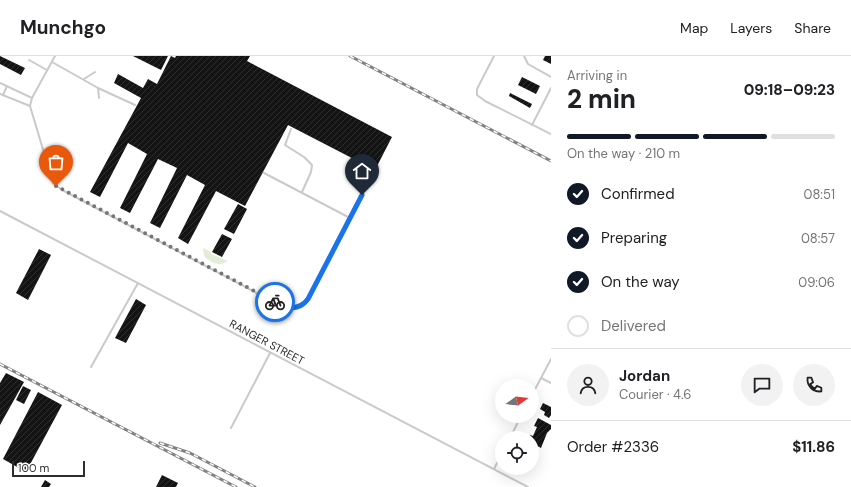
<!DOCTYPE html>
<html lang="en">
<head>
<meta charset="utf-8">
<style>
	:root { --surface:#fff; --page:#f2f2f2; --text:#202124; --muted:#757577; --line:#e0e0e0; --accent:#111827 }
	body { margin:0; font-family:"DM Sans",sans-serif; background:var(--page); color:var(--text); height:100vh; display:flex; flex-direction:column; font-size:15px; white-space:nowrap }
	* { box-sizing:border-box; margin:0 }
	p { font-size:13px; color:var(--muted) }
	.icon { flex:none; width:22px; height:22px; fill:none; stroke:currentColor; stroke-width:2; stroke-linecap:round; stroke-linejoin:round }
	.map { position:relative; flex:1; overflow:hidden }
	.panel { display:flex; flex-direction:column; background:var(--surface); width:300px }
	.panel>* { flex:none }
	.needle { width:26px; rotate:75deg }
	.fabs { position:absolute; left:495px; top:323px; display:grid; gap:8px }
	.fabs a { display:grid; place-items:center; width:44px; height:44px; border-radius:50%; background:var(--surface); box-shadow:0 4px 16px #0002; font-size:20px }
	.scale { position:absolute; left:12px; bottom:10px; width:73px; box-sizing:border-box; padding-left:4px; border:2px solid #2d2d2d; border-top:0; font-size:11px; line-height:14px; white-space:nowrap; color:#2d2d2d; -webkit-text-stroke:3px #fff; paint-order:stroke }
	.pin { position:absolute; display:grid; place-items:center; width:34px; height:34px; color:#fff; margin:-41px -17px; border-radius:50% 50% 50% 0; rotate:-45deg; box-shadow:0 0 4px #0007 }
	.pin .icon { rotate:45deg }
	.courier { position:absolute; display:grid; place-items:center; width:40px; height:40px; margin:-20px; border:3px solid #1a73e8; border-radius:50%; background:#fff; color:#222; box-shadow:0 1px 5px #0007 }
	.headline em { font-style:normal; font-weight:800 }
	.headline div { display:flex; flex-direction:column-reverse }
	.headline { display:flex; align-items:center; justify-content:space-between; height:68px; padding:0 16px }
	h1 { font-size:26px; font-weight:800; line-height:30px }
	.bar { display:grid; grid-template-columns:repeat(4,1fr); gap:6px 4px; align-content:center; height:48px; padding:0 16px }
	.bar i { height:5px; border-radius:3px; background:var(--line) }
	.bar .active { background:var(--accent) }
	.bar p { grid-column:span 4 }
	.line { display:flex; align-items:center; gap:10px; padding:0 16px; border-top:1px solid var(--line) }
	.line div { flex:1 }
	.round { display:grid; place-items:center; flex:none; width:42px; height:42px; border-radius:21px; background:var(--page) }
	ol { padding:0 16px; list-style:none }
	li { display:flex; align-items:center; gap:12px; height:44px }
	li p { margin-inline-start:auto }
	li .icon { padding:4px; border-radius:50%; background:var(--accent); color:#fff; stroke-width:4 }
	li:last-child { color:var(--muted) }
	li i { width:22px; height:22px; border:2px solid var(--line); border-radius:50% }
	header { display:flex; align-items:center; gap:24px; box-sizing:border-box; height:56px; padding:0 20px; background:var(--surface); border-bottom:1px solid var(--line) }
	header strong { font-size:19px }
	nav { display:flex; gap:22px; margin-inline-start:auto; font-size:14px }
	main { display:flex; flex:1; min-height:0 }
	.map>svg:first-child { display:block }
	.grass { fill:#e2edd9 }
	.building { fill:url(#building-hatch) }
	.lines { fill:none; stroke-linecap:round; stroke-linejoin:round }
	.lane { stroke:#cacaca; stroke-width:2 }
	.rail-casing { stroke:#828282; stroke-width:3 }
	.rail { stroke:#fff; stroke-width:1.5; stroke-dasharray:4.5; stroke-linecap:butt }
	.done { stroke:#767676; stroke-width:4; stroke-dasharray:0 7.2 }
	.route { stroke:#1a73e8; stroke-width:5 }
	.labels { text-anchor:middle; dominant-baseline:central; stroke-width:4; stroke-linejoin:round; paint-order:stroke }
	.street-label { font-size:11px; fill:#2d2d2d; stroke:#fff }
</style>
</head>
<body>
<header>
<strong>Munchgo</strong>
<nav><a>Map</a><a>Layers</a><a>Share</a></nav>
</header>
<main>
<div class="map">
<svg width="551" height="431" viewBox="0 0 551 431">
	<defs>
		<pattern id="building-hatch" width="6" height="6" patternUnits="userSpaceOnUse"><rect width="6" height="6" fill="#141414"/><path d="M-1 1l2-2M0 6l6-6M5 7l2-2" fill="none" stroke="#2e2e2e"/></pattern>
	</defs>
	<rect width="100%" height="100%" fill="#fff"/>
	<!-- grass -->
	<path class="grass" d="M203,192L211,196V198L228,205C219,211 211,207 204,200Z"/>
	<!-- building -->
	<g class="building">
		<path d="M0,0L25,12L21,19L0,8Z"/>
		<path d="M133,0H168L161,14Z"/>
		<path d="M171,0L175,2L176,0H250L247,5L392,81L375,114L288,69L245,150L216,135L188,188L178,182L205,129L187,119L160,172L150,167L177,112L158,103L130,157L120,152L147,98L128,87L100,141L90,136L141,42L114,27L118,18L143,32L148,23L157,28Z"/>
		<path d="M545,0H551V8L543,4Z"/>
		<path d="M522,21L540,30L536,38L518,29Z"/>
		<path d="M510,37L532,48L530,52L509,40Z"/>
		<path d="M238,148L247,153L234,178L224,173Z"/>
		<path d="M222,178L232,183L222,201L212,196Z"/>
		<path d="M39,193L51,199L28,244L16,237Z"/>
		<path d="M136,243L146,249L126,287L115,282Z"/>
		<path d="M6,317L24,326L0,369V327Z"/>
		<path d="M23,330L31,334L24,348L16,344Z"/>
		<path d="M38,336L62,349L26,416L3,403Z"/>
		<path d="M543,347L551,351V359L549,362L544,359L545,356L540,353Z"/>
		<path d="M538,362L551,369V373L547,377L541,392L532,387V382H528L530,379L533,380L537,371L534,370Z"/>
		<path d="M162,419L178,427L176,431H156Z"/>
		<path d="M45,424L51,428L49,431H41Z"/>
	</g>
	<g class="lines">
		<!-- lane -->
		<g class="lane">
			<path d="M55,0L32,42L30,50L53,127L62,134L283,251C293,254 301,251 308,243L362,139"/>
			<path d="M494,0L477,33V39L485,45L551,78"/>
			<path d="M524,0L528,8L551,21"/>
			<path d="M29,4L47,14"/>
			<path d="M52,6L98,32L99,42"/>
			<path d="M84,23L95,16"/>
			<path d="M0,27L32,42"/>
			<path d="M98,32L135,49"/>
			<path d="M0,38L30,50"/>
			<path d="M3,39L7,30"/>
			<path d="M532,69L551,32"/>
			<path d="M291,73L285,89L304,101L312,109L311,116L302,136"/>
			<path d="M264,117L350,162"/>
			<path d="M0,155L528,431"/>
			<path d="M91,311L138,227"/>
			<path d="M541,322L551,327"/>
			<path d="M532,339L551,303"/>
			<path d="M231,372L270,297"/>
			<path d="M510,382L521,360"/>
			<path d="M494,413L502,397"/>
		</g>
		<!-- rail casing -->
		<g class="rail-casing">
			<g id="rail">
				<path d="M350,0L551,105"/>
				<path d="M0,308L236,431"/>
				<path d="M160,387L190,397L255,431"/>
			</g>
		</g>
		<!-- rail -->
		<use href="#rail" class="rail"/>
	</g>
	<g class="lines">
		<!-- done -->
		<path class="done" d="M56,130L275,246"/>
		<!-- route -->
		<path class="route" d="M275,246C287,253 299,255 308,243L362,139"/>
	</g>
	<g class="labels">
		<!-- street labels -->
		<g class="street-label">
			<text transform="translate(267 286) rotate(28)">RANGER STREET</text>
		</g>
	</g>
</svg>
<div class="fabs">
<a><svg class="needle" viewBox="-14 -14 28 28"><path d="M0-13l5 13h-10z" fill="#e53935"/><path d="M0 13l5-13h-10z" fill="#757577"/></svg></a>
<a><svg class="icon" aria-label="locate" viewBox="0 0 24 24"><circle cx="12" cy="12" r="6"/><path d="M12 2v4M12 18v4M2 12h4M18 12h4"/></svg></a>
</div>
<div class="scale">100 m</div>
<div class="pin" style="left:56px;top:130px;background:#ea580c"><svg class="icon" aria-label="bag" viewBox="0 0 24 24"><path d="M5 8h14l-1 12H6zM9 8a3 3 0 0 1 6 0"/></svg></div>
<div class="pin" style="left:362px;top:139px;background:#1f2937"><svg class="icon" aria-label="home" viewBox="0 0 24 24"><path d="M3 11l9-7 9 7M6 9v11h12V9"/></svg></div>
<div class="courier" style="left:275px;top:246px"><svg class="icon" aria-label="bike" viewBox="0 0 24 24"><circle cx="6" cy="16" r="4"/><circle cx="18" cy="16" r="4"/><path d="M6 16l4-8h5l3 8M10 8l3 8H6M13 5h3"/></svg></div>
</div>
<section class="panel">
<div class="headline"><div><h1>2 min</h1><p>Arriving in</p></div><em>09:18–09:23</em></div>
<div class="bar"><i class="active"></i><i class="active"></i><i class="active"></i><i></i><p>On the way · 210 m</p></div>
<ol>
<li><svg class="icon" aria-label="check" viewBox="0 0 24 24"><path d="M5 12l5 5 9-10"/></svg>Confirmed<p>08:51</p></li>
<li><svg class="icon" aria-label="check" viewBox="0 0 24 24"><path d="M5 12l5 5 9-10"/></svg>Preparing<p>08:57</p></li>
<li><svg class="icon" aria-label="check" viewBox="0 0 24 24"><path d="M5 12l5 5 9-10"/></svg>On the way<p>09:06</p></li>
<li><i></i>Delivered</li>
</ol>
<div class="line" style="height:72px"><a class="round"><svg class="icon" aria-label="person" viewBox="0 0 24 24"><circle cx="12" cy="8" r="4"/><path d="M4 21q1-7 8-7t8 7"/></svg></a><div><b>Jordan</b><p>Courier · 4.6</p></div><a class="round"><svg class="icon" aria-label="chat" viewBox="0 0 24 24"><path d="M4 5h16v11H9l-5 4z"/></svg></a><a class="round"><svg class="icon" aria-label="phone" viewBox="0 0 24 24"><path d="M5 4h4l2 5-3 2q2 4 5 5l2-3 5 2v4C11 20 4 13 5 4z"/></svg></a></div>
<div class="line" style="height:52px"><div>Order #2336</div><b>$11.86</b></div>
</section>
</main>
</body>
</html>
